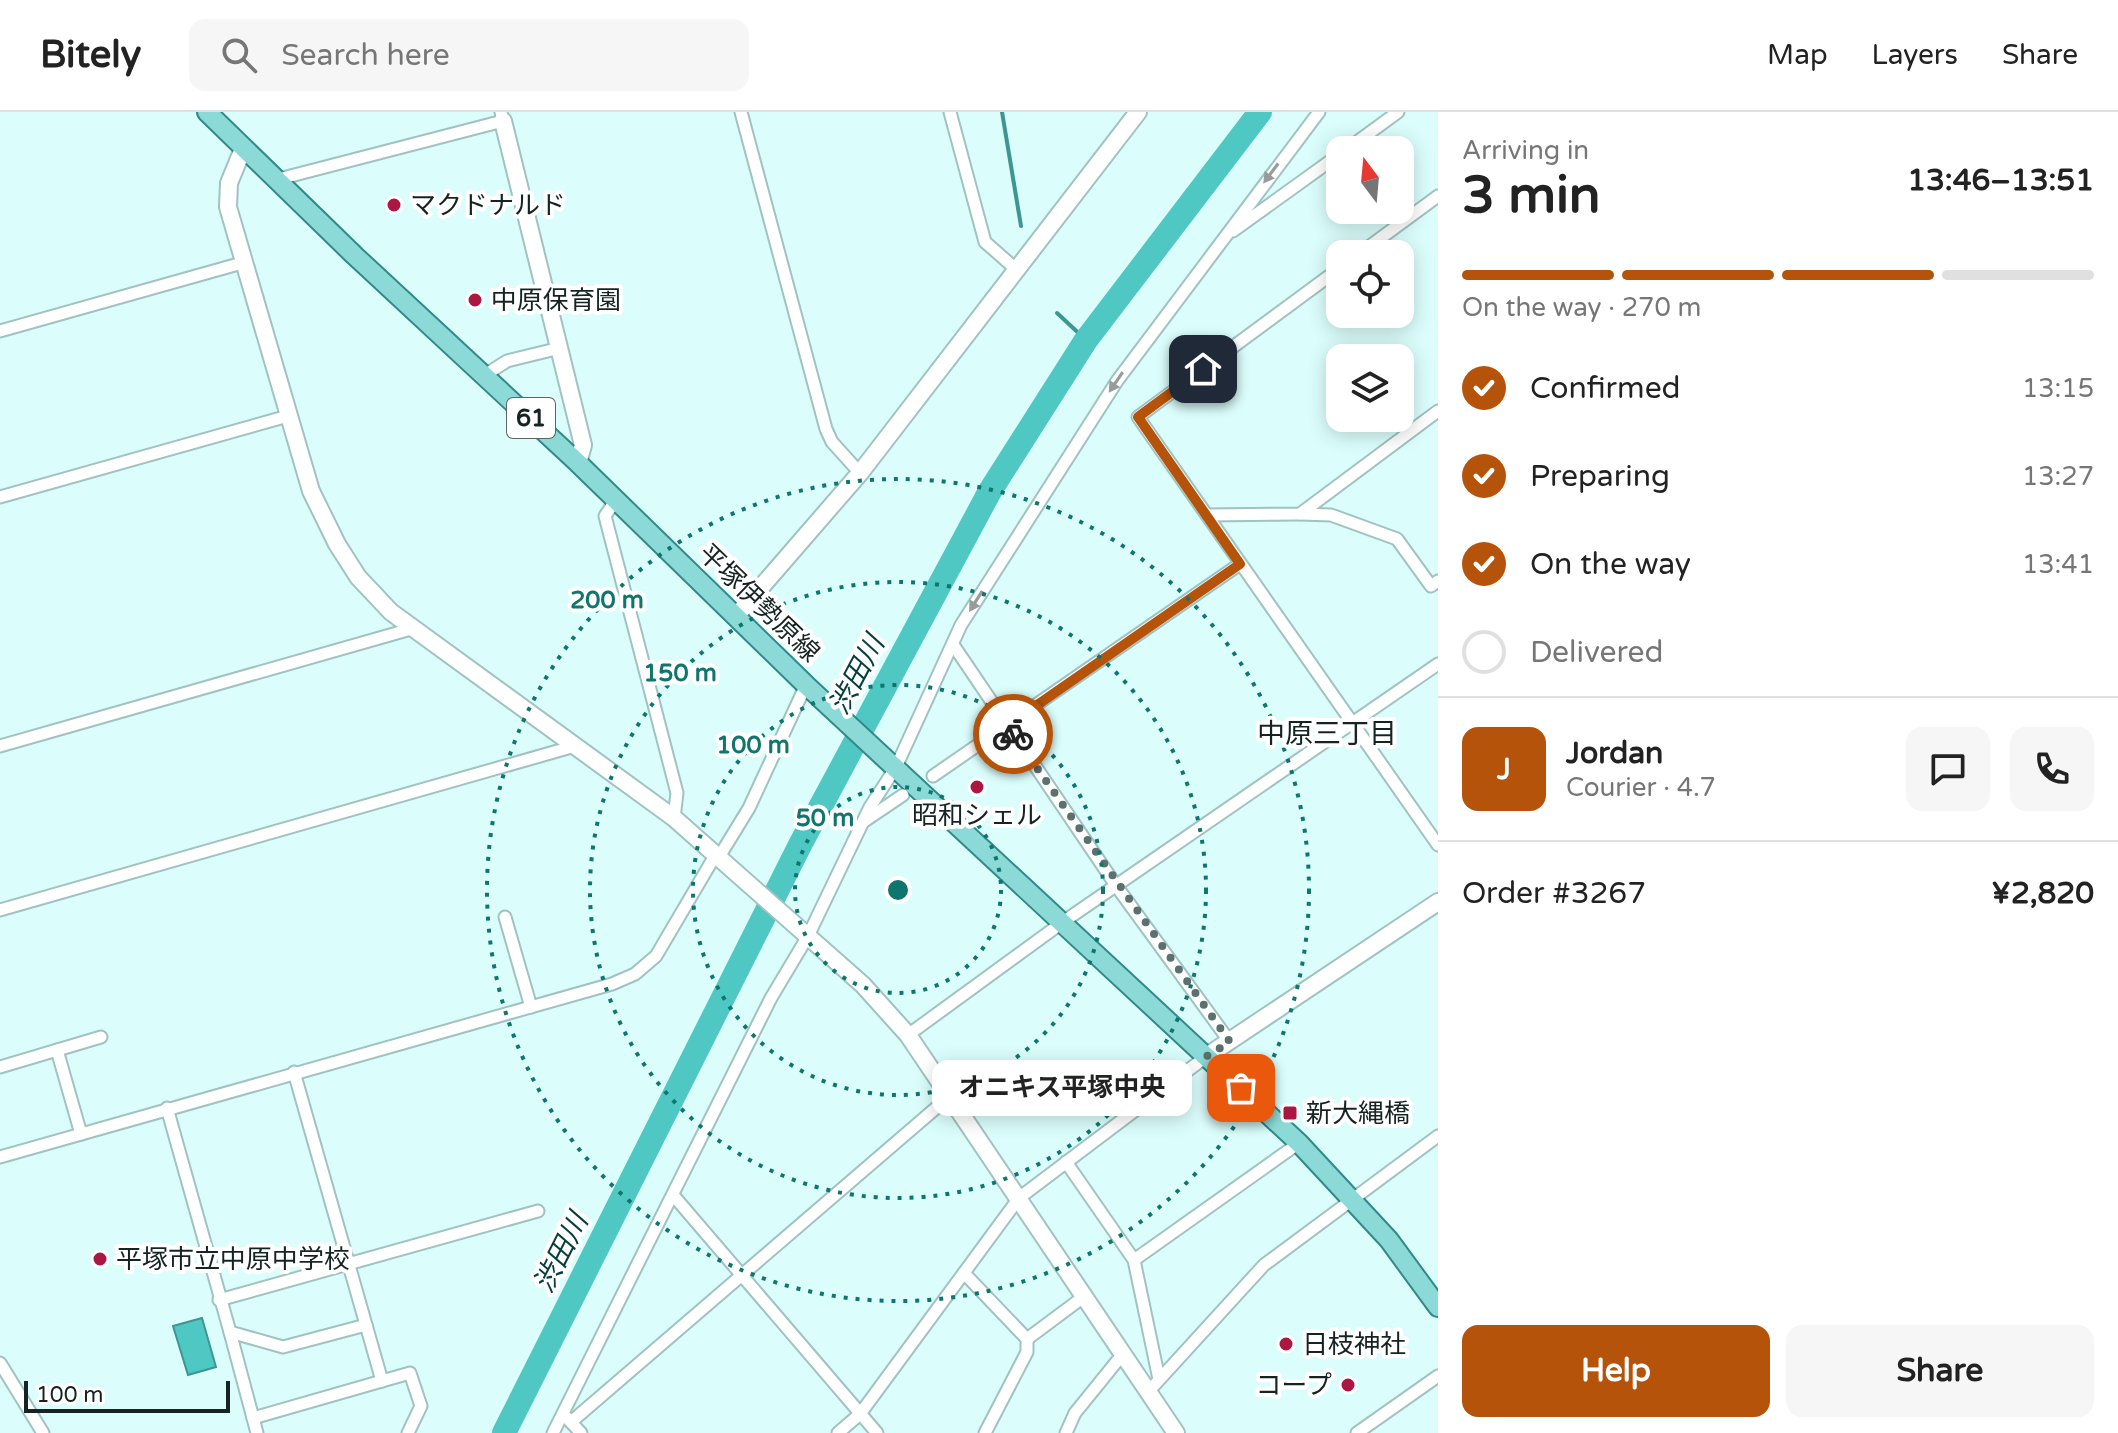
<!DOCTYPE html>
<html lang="en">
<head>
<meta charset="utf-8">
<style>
	:root { --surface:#fff; --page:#f6f6f6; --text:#222; --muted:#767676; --line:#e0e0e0; --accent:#b45309 }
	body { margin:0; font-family:"Varela Round","Noto Sans JP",sans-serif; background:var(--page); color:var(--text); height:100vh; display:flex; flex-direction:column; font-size:30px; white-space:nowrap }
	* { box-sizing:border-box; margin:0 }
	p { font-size:26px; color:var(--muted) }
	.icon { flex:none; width:44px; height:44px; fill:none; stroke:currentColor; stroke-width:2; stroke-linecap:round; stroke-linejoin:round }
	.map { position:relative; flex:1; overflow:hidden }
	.drawer { display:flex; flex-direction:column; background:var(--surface); width:680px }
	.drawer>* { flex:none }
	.needle { width:52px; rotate:344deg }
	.controls { position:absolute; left:1326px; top:24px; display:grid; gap:16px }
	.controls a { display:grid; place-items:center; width:88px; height:88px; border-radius:16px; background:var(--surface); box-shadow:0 4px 20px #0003; font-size:40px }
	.scale { position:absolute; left:24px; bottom:20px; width:206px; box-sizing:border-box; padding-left:8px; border:4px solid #162323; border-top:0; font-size:22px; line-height:28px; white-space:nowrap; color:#162323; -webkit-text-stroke:6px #fff; paint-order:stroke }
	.pin { position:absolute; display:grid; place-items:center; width:68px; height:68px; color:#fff; margin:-34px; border-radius:16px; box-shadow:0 4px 12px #0006 }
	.courier { position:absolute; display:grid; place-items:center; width:80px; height:80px; margin:-40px; border:6px solid #b45309; border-radius:50%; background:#fff; color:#222; box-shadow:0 2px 10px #0007 }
	.bubble { position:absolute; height:56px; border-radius:16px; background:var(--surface); box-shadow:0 4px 20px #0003; font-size:26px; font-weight:700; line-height:56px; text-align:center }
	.summary em { font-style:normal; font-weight:700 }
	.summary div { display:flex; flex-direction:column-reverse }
	.summary { display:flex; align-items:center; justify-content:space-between; height:136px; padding:0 24px }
	h1 { font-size:52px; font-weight:700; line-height:60px }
	.bar { display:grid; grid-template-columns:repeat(4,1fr); gap:12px 8px; align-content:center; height:96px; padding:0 24px }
	.bar i { height:10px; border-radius:6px; background:var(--line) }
	.bar .current { background:var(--accent) }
	.bar p { grid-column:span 4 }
	.line { display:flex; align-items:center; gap:20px; padding:0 24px; border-top:2px solid var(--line) }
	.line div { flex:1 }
	.round { display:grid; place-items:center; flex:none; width:84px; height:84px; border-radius:16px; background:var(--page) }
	ol { padding:0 24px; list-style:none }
	li { display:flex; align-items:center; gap:24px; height:88px }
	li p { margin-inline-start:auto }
	li .icon { padding:8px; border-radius:50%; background:var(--accent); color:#fff; stroke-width:4 }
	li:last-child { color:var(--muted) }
	li i { width:44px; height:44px; border:4px solid var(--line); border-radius:50% }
	.primary-button { display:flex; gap:16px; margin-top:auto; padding:16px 24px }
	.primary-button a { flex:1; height:92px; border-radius:16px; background:var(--accent); color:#fff; font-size:32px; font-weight:700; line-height:92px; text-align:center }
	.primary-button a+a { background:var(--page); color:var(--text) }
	header { display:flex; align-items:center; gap:48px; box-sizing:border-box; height:112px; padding:0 40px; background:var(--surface); border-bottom:2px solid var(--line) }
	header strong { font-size:38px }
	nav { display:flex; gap:44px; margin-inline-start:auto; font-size:28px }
	.search { width:560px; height:72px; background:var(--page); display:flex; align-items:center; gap:20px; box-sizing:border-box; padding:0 28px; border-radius:16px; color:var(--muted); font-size:30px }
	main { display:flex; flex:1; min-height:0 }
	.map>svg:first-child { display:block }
	.water { fill:#4fc7c3; stroke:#3e9693; stroke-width:2 }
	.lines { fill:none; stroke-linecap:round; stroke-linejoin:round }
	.stream { stroke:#3e9693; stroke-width:4 }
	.river { stroke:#4fc7c3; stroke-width:24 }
	.street-casing { stroke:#a0c2c0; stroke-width:15 }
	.secondary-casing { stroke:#a0c2c0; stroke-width:20 }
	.primary-casing { stroke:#318a87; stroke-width:22 }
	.street { stroke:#fff; stroke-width:11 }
	.secondary { stroke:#fff; stroke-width:16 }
	.primary { stroke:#8cdad7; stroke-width:18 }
	.oneway { fill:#969c9c }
	.done { stroke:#5b706f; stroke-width:8; stroke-dasharray:0 14.4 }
	.route { stroke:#b45309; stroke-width:10 }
	.ring { fill:none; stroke:#0f766e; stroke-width:4; stroke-dasharray:4 8 }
	.poi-dot { fill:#ab1642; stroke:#fff; stroke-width:3 }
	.labels { text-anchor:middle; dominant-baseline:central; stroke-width:8; stroke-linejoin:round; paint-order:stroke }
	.shield { fill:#fff; stroke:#5c6565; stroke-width:2 }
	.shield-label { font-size:24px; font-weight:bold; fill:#162323 }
	.poi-label { font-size:26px; fill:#162323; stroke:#fff; text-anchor:start }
	.street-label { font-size:26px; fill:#162323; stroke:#fff }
	.water-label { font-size:28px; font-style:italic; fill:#053f3d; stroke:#fff }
	.neighbourhood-label { font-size:28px; fill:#162323; stroke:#fff }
	.centre { fill:#0f766e; stroke:#fff; stroke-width:4 }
	.ring-label { font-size:24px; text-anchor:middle; font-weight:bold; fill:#0f766e; stroke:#fff; stroke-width:8; stroke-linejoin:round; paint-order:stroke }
</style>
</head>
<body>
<header>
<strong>Bitely</strong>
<div class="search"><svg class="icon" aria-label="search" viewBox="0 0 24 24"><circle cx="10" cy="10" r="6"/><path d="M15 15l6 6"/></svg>Search here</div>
<nav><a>Map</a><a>Layers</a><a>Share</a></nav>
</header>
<main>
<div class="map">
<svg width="1438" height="1321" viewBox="0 0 1438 1321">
	<rect width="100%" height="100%" fill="#dbfefc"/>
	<!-- water -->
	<path class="water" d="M202,1206L216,1255L188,1263L173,1214Z"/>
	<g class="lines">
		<!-- stream -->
		<g class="stream">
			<path d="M1002,0L1021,114"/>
			<path d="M1057,201L1086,228"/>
		</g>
		<!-- river -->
		<path class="river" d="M504,1321L801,731L990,379L1086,228L1260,0"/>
		<!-- street casing -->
		<g class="street-casing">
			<g id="street">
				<path d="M741,0L826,317L832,330L860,361"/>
				<path d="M950,0L985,130L1017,158"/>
				<path d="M1346,38L1398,0"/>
				<path d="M275,68L503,9L501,0"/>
				<path d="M1233,119L1340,42"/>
				<path d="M1359,142L1438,84"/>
				<path d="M1340,156L1138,305L1438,733"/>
				<path d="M0,219L242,151"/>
				<path d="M485,263L507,249L560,236"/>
				<path d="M0,385L288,304"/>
				<path d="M615,389L605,404L677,681L674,706"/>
				<path d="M1301,402L1331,403L1397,427L1431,474L1438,469"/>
				<path d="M1208,403L1300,402L1438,299"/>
				<path d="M954,534L1117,775L1230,930"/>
				<path d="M0,634L411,517"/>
				<path d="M933,664L1240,452"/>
				<path d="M863,710L903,683"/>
				<path d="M719,745L749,696L806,573"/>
				<path d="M0,798L575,634"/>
				<path d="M505,805L531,895"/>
				<path d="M908,923L1063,810L1438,552"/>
				<path d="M57,938L81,1022"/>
				<path d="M0,955L101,925"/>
				<path d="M294,960L382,1269"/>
				<path d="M167,996L230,1220L283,1235L366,1213"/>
				<path d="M0,1045L612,872L635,862L656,844L716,742"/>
				<path d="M1066,1050L1134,1148L1159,1267"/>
				<path d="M673,1083L877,1321"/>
				<path d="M1134,1148L1299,1031"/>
				<path d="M964,1161L1027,1227V1240L985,1321"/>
				<path d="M219,1188L538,1099"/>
				<path d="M230,1220L257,1321"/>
				<path d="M1027,1227L1082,1186"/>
				<path d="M0,1251L43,1321"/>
				<path d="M1148,1280L1264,1153L1438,1024"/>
				<path d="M566,1305L581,1321"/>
				<path d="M253,1306L410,1261L421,1294L408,1321"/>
				<path d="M571,1310L950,984"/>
				<path d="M553,1321L771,886L808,824L870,695L896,655L961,513L1117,269L1319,0"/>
				<path d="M838,1321L860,1302L1019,1086L1207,944"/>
				<path d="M1066,1321L1075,1301L1122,1243"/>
				<path d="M1357,1321L1438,1264"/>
			</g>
		</g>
		<!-- secondary casing -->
		<g class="secondary-casing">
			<g id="secondary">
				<path d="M503,9L583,333L578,351"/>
				<path d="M243,37L229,71L228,95L311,379L337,432L358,465L391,500L674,706L863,873L908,923L1176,1321"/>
				<path d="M737,503L860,361L1138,0"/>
				<path d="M1207,944L1438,790"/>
			</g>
		</g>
		<!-- primary casing -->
		<g class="primary-casing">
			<path id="primary" d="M207,0L354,143L578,351L806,573L1299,1031L1389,1128L1438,1195"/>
		</g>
		<!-- street -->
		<use href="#street" class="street"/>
		<!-- secondary -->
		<use href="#secondary" class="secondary"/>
		<!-- primary -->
		<use href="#primary" class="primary"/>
	</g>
	<!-- one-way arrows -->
	<defs><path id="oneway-solid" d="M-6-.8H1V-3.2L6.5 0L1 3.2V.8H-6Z" transform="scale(2)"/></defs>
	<g class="oneway">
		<use href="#oneway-solid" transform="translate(1271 61) rotate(127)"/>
		<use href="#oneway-solid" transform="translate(1116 270) rotate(124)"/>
		<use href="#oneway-solid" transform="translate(976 489) rotate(122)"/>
	</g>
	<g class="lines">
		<!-- done -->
		<path class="done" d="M1013,622L1230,930L1207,944L1241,976"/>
		<!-- route -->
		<path class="route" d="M1013,622L1007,614L1240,452L1138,305L1203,257"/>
	</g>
	<!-- distance rings -->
	<g class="ring">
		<circle cx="898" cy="778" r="103"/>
		<circle cx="898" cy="778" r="205"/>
		<circle cx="898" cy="778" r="308"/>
		<circle cx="898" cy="778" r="411"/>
	</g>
	<!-- markers -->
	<g class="poi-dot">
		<circle cx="394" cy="93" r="8"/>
		<circle cx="475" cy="188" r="8"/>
		<circle cx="977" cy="675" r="8"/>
		<rect x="1282" y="993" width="16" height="16" rx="4"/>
		<circle cx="100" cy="1147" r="8"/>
		<circle cx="1286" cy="1232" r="8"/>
		<circle cx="1348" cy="1273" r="8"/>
	</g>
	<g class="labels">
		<!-- shield labels -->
		<rect class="shield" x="507" y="286" width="48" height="40" rx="6"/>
		<g class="shield-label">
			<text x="531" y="306">61</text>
		</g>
		<!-- poi labels -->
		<g class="poi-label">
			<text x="410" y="93">マクドナルド</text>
			<text x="491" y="188">中原保育園</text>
			<text x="977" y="703" text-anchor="middle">昭和シェル</text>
			<text x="1306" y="1001">新大縄橋</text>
			<text x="116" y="1147">平塚市立中原中学校</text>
			<text x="1302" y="1232">日枝神社</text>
			<text x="1332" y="1273" text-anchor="end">コープ</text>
		</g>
		<!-- street labels -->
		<g class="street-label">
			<text transform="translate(759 491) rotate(44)">平塚伊勢原線</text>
		</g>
		<!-- water labels -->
		<g class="water-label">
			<text transform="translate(857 563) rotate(-62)">渋田川</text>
			<text transform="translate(561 1141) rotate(-63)">渋田川</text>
		</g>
		<!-- neighbourhood labels -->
		<g class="neighbourhood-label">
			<text x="1327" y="622">中原三丁目</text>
		</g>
	</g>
	<circle cx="898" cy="778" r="12" class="centre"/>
	<g class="ring-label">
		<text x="607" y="496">200 m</text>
		<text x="680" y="569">150 m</text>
		<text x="753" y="641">100 m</text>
		<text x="825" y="714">50 m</text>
	</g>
</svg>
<div class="controls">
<a><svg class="needle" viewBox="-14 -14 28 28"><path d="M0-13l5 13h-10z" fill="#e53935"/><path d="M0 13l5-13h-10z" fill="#767676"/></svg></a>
<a><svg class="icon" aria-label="locate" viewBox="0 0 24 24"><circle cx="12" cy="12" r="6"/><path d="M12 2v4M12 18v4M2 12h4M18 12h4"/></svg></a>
<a><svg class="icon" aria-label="layers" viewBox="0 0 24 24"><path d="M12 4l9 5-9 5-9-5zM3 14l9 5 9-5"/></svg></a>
</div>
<div class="scale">100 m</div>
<div class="pin" style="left:1241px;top:976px;background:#ea580c"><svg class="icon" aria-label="bag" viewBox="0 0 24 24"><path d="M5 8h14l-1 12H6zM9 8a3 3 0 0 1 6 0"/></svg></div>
<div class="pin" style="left:1203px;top:257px;background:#1f2937"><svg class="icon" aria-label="home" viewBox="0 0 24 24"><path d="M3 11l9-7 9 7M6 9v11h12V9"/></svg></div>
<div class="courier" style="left:1013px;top:622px"><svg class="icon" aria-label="bike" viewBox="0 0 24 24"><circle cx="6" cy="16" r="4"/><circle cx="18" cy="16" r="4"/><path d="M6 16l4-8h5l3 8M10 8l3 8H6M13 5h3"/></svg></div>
<div class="bubble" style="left:932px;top:948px;width:260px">オニキス平塚中央</div>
</div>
<section class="drawer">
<div class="summary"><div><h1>3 min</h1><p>Arriving in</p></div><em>13:46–13:51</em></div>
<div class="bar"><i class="current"></i><i class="current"></i><i class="current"></i><i></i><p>On the way · 270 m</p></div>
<ol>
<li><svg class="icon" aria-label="check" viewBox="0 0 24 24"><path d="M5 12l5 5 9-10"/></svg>Confirmed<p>13:15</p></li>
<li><svg class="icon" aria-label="check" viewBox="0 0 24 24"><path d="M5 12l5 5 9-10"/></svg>Preparing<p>13:27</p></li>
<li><svg class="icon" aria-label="check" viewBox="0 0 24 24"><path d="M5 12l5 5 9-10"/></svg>On the way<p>13:41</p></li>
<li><i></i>Delivered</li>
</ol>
<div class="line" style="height:144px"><b class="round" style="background:var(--accent);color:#fff">J</b><div><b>Jordan</b><p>Courier · 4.7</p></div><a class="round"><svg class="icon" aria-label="chat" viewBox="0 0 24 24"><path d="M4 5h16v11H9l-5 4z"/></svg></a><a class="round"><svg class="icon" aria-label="phone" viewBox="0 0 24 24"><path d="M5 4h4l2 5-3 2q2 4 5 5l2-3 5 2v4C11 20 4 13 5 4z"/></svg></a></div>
<div class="line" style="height:104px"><div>Order #3267</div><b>¥2,820</b></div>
<div class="primary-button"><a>Help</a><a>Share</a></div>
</section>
</main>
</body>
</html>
